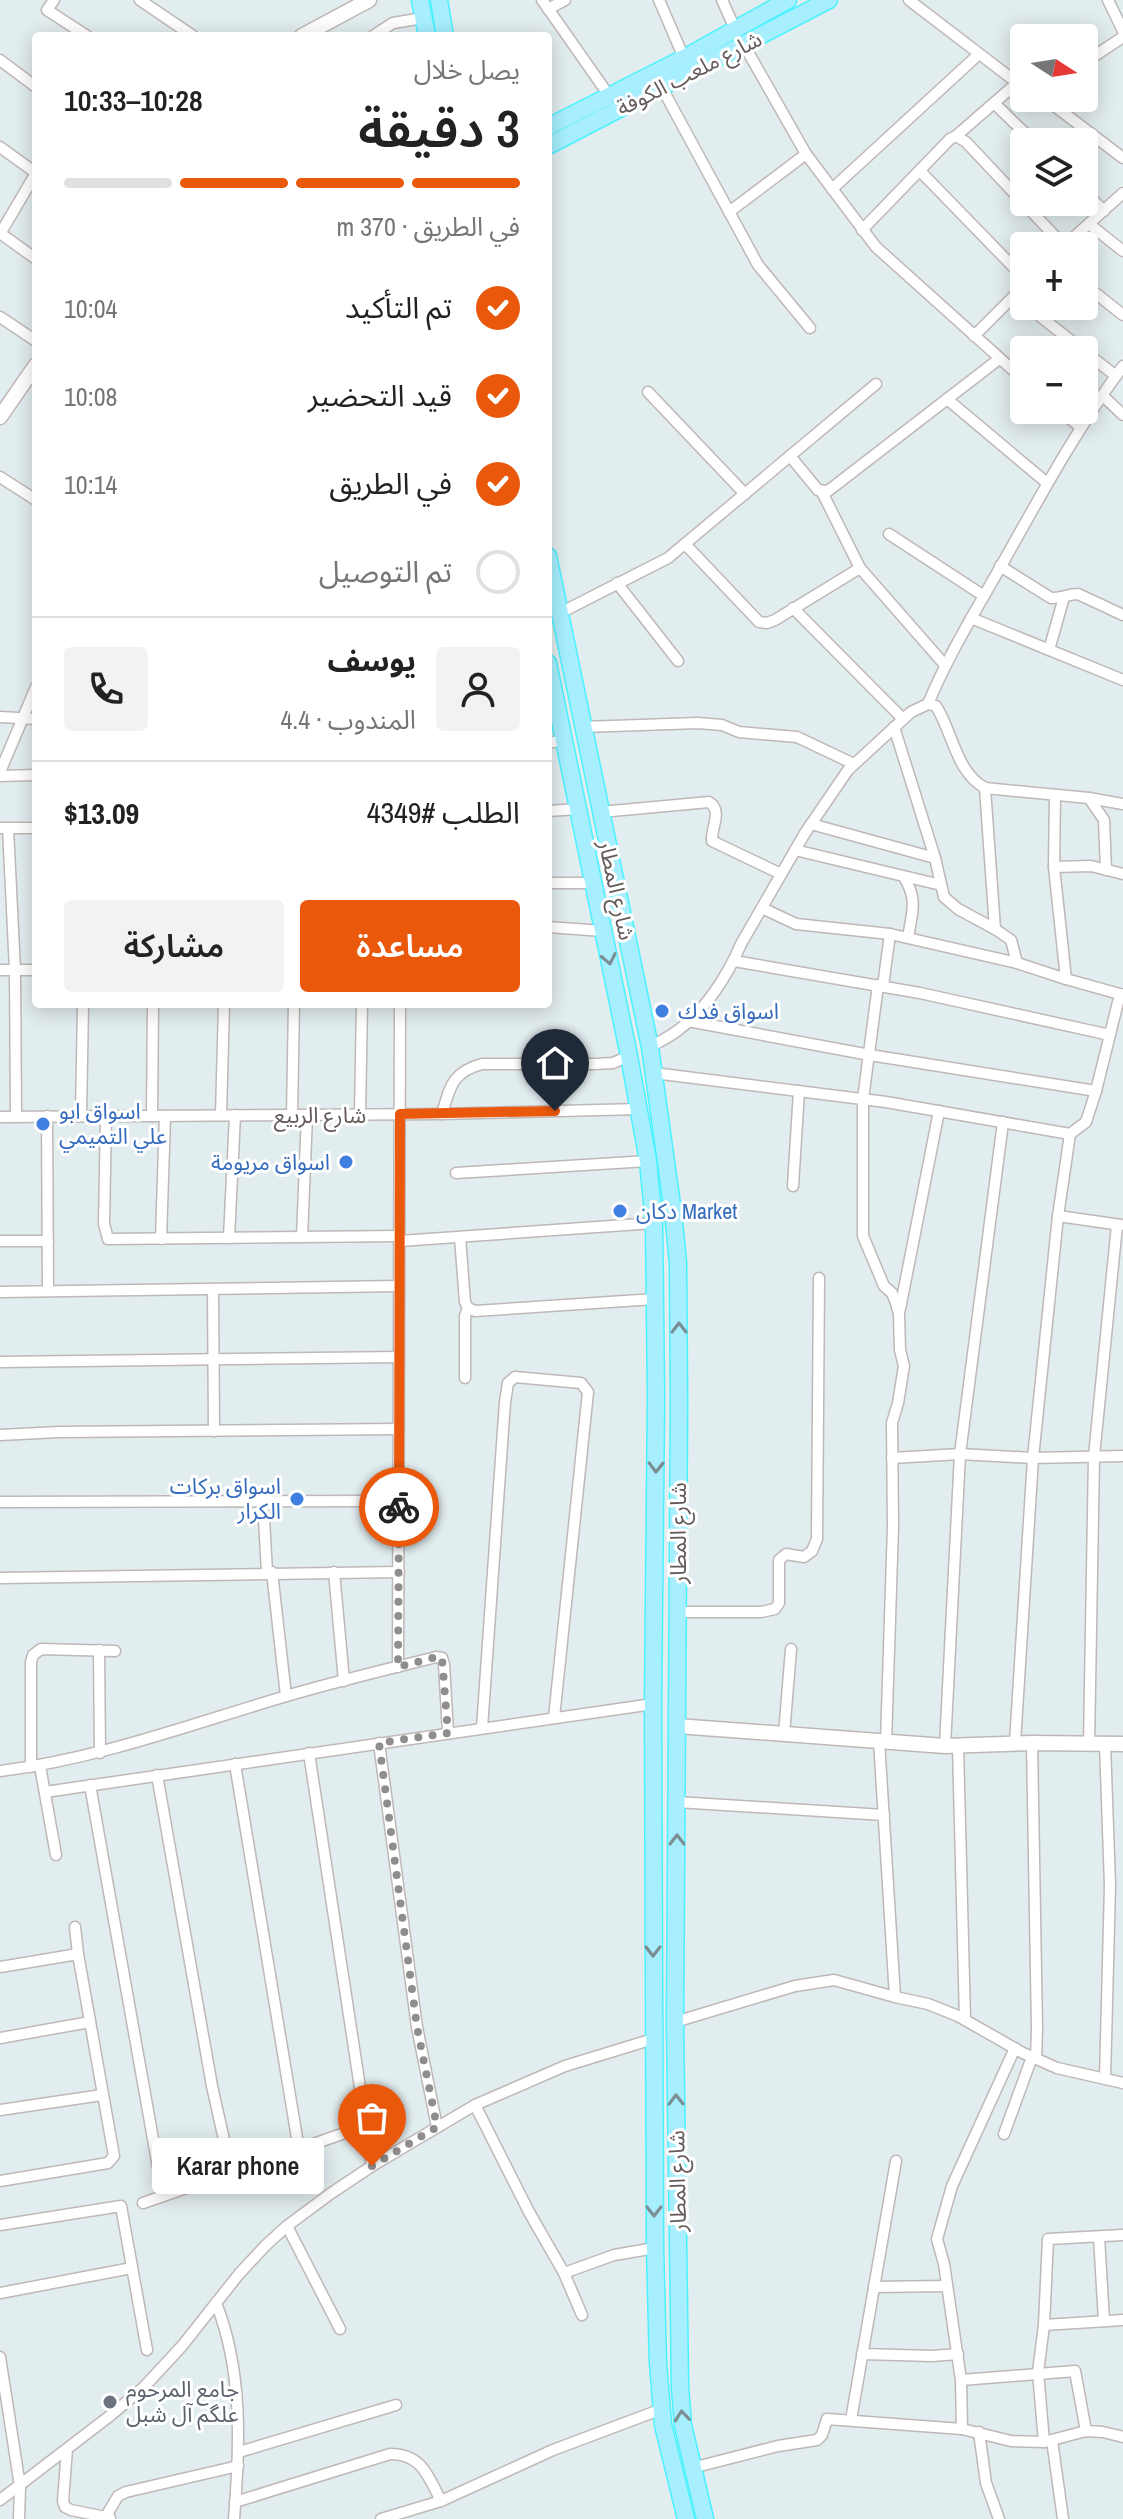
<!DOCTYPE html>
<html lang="ar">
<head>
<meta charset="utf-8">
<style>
	:root { --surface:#fff; --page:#f2f2f2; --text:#222; --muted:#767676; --line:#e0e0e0; --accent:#ea580c }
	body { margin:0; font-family:"Archivo Narrow","Noto Sans Arabic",sans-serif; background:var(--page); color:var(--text); direction:rtl; height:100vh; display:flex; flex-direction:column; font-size:30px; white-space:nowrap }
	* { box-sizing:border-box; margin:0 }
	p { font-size:26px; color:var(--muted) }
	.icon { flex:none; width:44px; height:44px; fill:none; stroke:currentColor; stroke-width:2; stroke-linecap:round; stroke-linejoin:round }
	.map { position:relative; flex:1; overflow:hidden; direction:ltr }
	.side { position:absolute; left:32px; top:32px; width:520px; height:976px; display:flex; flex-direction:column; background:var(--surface); border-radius:8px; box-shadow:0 4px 20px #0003; direction:rtl }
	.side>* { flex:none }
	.needle { width:52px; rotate:102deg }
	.tools { position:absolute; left:1010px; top:24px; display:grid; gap:16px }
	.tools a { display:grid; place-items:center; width:88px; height:88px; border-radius:8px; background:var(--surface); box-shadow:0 4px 20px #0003; font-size:40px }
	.pin { position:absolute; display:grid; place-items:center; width:68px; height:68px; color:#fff; margin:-82px -34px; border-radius:50% 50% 50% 0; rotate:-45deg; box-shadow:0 0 8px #0007 }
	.pin .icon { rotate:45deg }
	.courier { position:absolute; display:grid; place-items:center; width:80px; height:80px; margin:-40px; border:6px solid #ea580c; border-radius:50%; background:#fff; color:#222; box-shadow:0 2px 10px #0007 }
	.bubble { position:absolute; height:56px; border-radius:8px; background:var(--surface); box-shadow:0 4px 20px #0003; font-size:26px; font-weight:600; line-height:56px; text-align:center; direction:rtl }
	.summary em { font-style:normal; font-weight:600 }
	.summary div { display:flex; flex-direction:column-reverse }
	.summary { display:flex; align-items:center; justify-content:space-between; height:136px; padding:0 32px }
	h1 { font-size:52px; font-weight:600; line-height:60px }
	.bar { display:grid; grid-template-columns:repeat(4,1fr); gap:12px 8px; align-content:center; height:96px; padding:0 32px }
	.bar i { height:10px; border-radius:6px; background:var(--line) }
	.bar .active { background:var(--accent) }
	.bar p { grid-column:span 4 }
	.line { display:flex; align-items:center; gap:20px; padding:0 32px; border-top:2px solid var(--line) }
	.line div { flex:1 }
	.round { display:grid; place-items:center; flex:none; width:84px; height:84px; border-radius:8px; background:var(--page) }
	ol { padding:0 32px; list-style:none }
	li { display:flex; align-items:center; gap:24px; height:88px }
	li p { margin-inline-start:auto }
	li .icon { padding:8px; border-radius:50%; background:var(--accent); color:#fff; stroke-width:4 }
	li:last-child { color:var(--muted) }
	li i { width:44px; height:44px; border:4px solid var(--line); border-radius:50% }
	.primary-button { display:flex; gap:16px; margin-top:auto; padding:16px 32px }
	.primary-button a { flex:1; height:92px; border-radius:8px; background:var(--accent); color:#fff; font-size:32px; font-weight:600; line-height:92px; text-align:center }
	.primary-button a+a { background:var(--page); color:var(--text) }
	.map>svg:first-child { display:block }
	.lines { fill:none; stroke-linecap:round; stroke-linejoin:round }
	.street-casing { stroke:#c0b7b8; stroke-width:13 }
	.secondary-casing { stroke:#c0b6b6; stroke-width:17 }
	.primary-casing { stroke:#4bf2fe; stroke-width:19 }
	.street { stroke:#fff; stroke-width:10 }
	.secondary { stroke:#fff; stroke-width:14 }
	.primary { stroke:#a7efff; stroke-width:16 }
	.oneway { stroke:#7b8e94 }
	.done { stroke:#908d8f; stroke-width:8; stroke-dasharray:0 14.4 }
	.route { stroke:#ea580c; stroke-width:10 }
	.shop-dot { fill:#3f7fe0; stroke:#fff; stroke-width:3 }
	.worship-dot { fill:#6b7280; stroke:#fff; stroke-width:3 }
	.labels { text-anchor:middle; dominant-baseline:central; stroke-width:6; stroke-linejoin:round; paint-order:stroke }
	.street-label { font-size:22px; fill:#645a5b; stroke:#fff }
	.shop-label { font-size:22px; fill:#366cbe; stroke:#fff; text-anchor:start }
	.worship-label { font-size:22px; fill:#5b616d; stroke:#fff; text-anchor:start }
</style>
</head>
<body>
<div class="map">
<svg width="1123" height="2519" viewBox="0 0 1123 2519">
	<rect width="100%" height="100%" fill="#e2edef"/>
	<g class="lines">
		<!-- street casing -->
		<g class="street-casing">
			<g id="street">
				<path d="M54,0L47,10L87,36"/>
				<path d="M140,0L193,36"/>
				<path d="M542,0L610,97"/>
				<path d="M659,0L684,58"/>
				<path d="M722,0L735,29"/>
				<path d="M909,0L1024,88"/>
				<path d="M1108,0L1123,31"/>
				<path d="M548,9L565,0"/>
				<path d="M373,36L393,23L423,18"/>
				<path d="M744,45L806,154L876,247L1024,380"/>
				<path d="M0,60L36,87"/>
				<path d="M1084,63L1123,37"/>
				<path d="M662,88L758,265L810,328"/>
				<path d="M1044,98L1123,158"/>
				<path d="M994,103L1034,142"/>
				<path d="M956,136L1017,83"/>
				<path d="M0,147L36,173"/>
				<path d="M920,171L1024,278"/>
				<path d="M832,189L979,54"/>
				<path d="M1084,191L1104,211"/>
				<path d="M729,212L806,154"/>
				<path d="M1089,224L1123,251"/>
				<path d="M862,230L950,139L956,136L966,142L1064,246"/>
				<path d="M0,233L36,259"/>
				<path d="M0,234L36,173"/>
				<path d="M1064,246L1123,193"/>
				<path d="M1084,284L1123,315"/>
				<path d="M1027,306L1083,350"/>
				<path d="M0,317L36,341"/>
				<path d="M974,336L1024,286"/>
				<path d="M1084,351L1116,376"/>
				<path d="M648,392L745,494"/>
				<path d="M1102,395L1123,415"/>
				<path d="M947,399L1047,483"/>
				<path d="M1060,410L1080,427"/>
				<path d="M790,456L818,490L828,491L999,359"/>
				<path d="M0,477L36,500"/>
				<path d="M822,492L860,568L944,664"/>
				<path d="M889,534L984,596"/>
				<path d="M685,544L759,622L767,623L775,620L860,568"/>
				<path d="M1000,566L1051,598C1061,599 1068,594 1078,594L1123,615"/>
				<path d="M617,583L678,661"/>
				<path d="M793,608L903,719"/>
				<path d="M560,613L668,558L876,384"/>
				<path d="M971,618L1123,680"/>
				<path d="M1049,650L1064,597"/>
				<path d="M928,704C949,653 978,607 1005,559C1042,493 1078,427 1123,366"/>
				<path d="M0,717L36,719"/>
				<path d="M583,727L698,723L722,725L739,732L797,737L854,764"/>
				<path d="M894,727L935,858L944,897L958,909L995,929L1011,940L1017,963"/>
				<path d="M548,743L564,740"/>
				<path d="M0,772L36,687"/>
				<path d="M0,776L36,775"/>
				<path d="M985,788L995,929"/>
				<path d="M1055,795L1054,867L1066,979L1123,995"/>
				<path d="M1089,798L1104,820L1106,870"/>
				<path d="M548,811L578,809"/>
				<path d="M601,812L709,802C723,811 711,827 712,841L781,874"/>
				<path d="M811,824L935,858"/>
				<path d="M0,828H36"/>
				<path d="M8,828L15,970L16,1117"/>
				<path d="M795,850L941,885"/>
				<path d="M1054,867L1091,866L1123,874"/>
				<path d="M904,877C918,900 912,912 908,938"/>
				<path d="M548,883H594"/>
				<path d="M762,908L796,924L890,934L1017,963L1066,979"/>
				<path d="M548,927L603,931"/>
				<path d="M734,961L920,993L1110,1035"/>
				<path d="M0,970H36"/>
				<path d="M878,985L863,1099V1236L884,1286L892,1293L896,1303L899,1314L900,1350L904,1366L898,1403L892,1423L893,1526L886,1742"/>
				<path d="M883,986L890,934"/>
				<path d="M688,1021L870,1055L1096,1091"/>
				<path d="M650,1047C659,1042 669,1037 677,1031C705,1011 728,975 741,944L805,833L848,770L911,712L928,704L936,706C953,733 956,772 985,788L1089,798L1123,804"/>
				<path d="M654,1073L886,1102L1070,1134L1086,1122L1096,1091L1120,994"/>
				<path d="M360,1114L362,1004"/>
				<path d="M442,1114C450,1087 452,1072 482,1064H595L613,1063L629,1056"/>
				<path d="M221,1115L224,1004"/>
				<path d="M292,1115L294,1004"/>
				<path d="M47,1116L48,1291"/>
				<path d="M81,1116L83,1004"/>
				<path d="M106,1116L104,1224L108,1239L400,1236"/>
				<path d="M152,1116L153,1004"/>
				<path d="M0,1117L442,1114L640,1109"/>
				<path d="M456,1173L648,1161"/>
				<path d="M793,1186L799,1091"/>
				<path d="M1058,1216L1121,1225"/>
				<path d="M302,1237L307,1115"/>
				<path d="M460,1237L465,1302L468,1308L475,1311L655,1299"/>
				<path d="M229,1238L235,1115"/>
				<path d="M161,1239L165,1116"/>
				<path d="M0,1241H48"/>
				<path d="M400,1241L654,1223"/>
				<path d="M213,1289L214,1431"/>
				<path d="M0,1292L399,1286"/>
				<path d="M900,1309L939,1111"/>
				<path d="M0,1362L399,1357"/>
				<path d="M465,1378V1316L468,1308"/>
				<path d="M0,1435L59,1432L399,1429"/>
				<path d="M892,1458L960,1454L1033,1458L1123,1456"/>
				<path d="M263,1501L267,1573"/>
				<path d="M0,1502L399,1501"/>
				<path d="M272,1572L286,1696"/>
				<path d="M334,1572L344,1681"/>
				<path d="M0,1578L399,1572"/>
				<path d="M678,1612H761L775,1609L779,1603V1560L786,1554L804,1557L812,1551L817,1539L819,1278"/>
				<path d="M99,1650L100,1753"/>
				<path d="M398,1667L400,1004"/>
				<path d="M482,1728L505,1402L508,1383L515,1377L581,1383L588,1392L554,1718"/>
				<path d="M784,1734L791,1649"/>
				<path d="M879,1741L895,1997"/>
				<path d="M379,1743L417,2027L437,2127"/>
				<path d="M1015,1743L1033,1458L1058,1216L1070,1134"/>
				<path d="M1032,1743L1037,2029L1036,2058"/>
				<path d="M1089,1744L1094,1456L1117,1225"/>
				<path d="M945,1746L960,1454L1003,1122"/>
				<path d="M958,1746L965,2020"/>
				<path d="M309,1753L372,2166"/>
				<path d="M235,1764L299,2150"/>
				<path d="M40,1766L56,1855"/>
				<path d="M31,1767V1662L33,1655L41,1649L115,1651"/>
				<path d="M0,1771C97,1759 189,1725 283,1697C333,1682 385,1670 436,1657L442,1658L444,1664L448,1733"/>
				<path d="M157,1775L212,2086L231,2171"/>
				<path d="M90,1785L163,2195"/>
				<path d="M45,1792L653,1704"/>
				<path d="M677,1802L884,1815"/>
				<path d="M0,1967L78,1954"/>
				<path d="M675,2022L795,1986L834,1980L895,1997L928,2004L958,2016L1023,2053L1057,2068L1123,2083"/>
				<path d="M0,2038L90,2022"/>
				<path d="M1105,2079L1110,1885L1105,1744"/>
				<path d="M475,2105L529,2212L564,2273L582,2315"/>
				<path d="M0,2110L102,2095"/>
				<path d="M1004,2134L1032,2057"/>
				<path d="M0,2181L108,2163L114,2156L78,1954L75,1927"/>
				<path d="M143,2203L365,2126"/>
				<path d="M0,2225L121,2206L147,2350"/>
				<path d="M287,2226L340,2329"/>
				<path d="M1099,2237L1104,2321"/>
				<path d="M564,2273L614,2255L655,2248"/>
				<path d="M874,2287L947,2286"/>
				<path d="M0,2293L132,2268"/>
				<path d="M216,2303C243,2371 240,2447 234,2519"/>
				<path d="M1044,2325L1123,2320"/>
				<path d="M862,2354L932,2356L958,2354"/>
				<path d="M0,2357L20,2486L19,2519"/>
				<path d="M961,2380L1075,2371L1086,2431"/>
				<path d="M851,2420L896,2161"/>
				<path d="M962,2429L961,2380L944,2264L937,2239L952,2186L1015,2048"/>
				<path d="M979,2432L986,2483L999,2519"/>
				<path d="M1052,2440L1063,2519"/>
				<path d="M1044,2442L1038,2372L1044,2325L1048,2239L1123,2235"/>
				<path d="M67,2449L63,2501L65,2507L71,2510L110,2518"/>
				<path d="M239,2452L396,2405"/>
				<path d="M692,2468L778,2446L817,2440L822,2435L827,2419L962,2429L1011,2441L1044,2442L1086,2431L1103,2432L1123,2437"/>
				<path d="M0,2500L111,2415L144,2387L182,2346L239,2274L266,2245L287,2226L330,2194L372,2166L475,2105L565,2066L653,2039"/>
				<path d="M235,2502L390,2454C422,2454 428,2476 441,2501"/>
				<path d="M106,2516L118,2496L126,2492L238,2466"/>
				<path d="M381,2519L441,2501L553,2450L662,2409"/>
			</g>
		</g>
		<!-- secondary casing -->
		<g class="secondary-casing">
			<g id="secondary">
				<path d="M302,36L369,0"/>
				<path d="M0,417L36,365"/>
				<path d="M677,1726L945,1746L1032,1743L1123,1744"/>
			</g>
		</g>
		<!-- primary casing -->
		<g class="primary-casing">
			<g id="primary">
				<path d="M420,0L427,36"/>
				<path d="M439,0L445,36"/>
				<path d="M548,127L684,58L788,0"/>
				<path d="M548,146L829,0"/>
				<path d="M548,556L650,1047L673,1212L678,1263L679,1403L675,2022L680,2387L683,2425L705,2519"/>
				<path d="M548,663L629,1056L648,1161L654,1223L656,1397L653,1704L655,2248L658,2363L663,2425L686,2519"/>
			</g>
		</g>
		<!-- street -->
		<use href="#street" class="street"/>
		<!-- secondary -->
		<use href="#secondary" class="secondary"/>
		<!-- primary -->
		<use href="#primary" class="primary"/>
	</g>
	<!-- one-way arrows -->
	<defs><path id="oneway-chevron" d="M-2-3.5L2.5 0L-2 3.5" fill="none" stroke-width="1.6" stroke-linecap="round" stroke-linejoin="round" transform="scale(2)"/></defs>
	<g class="oneway">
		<use href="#oneway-chevron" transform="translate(609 959) rotate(78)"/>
		<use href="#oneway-chevron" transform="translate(679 1328) rotate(-90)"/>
		<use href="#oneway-chevron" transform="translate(656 1467) rotate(91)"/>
		<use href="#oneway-chevron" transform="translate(677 1840) rotate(-90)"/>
		<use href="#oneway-chevron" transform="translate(653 1951) rotate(90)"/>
		<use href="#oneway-chevron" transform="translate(676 2100) rotate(-91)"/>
		<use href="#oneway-chevron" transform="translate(654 2211) rotate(90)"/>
		<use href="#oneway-chevron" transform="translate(682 2416) rotate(-96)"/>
	</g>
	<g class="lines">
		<!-- done -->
		<path class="done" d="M372,2166L437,2127L417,2027L379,1743L448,1733L442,1658L436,1657L398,1667L399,1507"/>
		<!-- route -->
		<path class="route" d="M399,1507L400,1114L555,1111"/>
	</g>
	<!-- markers -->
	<g class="shop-dot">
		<circle cx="662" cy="1011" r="8"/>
		<circle cx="43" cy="1124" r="8"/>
		<circle cx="346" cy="1162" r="8"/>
		<circle cx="620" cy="1211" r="8"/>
		<circle cx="297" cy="1499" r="8"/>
	</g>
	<circle class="worship-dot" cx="110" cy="2402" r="8"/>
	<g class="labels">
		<!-- street labels -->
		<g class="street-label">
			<text transform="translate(689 73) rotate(-27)">شارع ملعب الكوفة</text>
			<text transform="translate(617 890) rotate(78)">شارع المطار</text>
			<text x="320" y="1115">شارع الربيع</text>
			<text transform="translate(678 1533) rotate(-90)">شارع المطار</text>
			<text transform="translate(677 2181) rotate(-91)">شارع المطار</text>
		</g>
		<!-- shop labels -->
		<g class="shop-label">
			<text x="678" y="1011">اسواق فدك</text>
			<text x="59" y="1111">اسواق ابو<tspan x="59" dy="25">علي التميمي</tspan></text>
			<text x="330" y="1162" text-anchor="end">اسواق مريومة</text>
			<text x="636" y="1211">دكان Market</text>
			<text x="281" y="1486" text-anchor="end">اسواق بركات<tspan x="281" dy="25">الكرار</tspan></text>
		</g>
		<!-- worship labels -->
		<g class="worship-label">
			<text x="126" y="2389">جامع المرحوم<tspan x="126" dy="25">علگم آل شبل</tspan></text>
		</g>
	</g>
</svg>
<div class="tools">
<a><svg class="needle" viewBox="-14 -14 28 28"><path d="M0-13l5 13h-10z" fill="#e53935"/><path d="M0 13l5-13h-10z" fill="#767676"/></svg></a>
<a><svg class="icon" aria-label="layers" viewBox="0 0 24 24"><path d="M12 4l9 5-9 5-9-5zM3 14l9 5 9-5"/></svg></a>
<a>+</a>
<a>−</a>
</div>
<div class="pin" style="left:372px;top:2166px;background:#ea580c"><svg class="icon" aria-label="bag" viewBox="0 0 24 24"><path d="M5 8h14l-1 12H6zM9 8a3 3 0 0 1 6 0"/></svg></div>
<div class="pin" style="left:555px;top:1111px;background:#1f2937"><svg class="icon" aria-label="home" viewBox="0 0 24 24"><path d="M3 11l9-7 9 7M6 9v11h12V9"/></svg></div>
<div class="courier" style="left:399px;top:1507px"><svg class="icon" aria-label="bike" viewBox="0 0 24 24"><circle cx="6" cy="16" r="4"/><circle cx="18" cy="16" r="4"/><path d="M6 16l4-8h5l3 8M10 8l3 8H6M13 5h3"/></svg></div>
<div class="bubble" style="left:152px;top:2138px;width:172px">Karar phone</div>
<section class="side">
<div class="summary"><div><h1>3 دقيقة</h1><p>يصل خلال</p></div><em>10:28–10:33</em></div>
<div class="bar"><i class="active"></i><i class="active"></i><i class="active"></i><i></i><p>في الطريق · 370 m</p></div>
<ol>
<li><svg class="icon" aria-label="check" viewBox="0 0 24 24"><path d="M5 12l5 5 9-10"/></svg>تم التأكيد<p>10:04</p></li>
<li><svg class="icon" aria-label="check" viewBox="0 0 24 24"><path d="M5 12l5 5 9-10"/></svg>قيد التحضير<p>10:08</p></li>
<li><svg class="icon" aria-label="check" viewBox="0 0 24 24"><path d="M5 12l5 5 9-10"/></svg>في الطريق<p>10:14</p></li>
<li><i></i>تم التوصيل</li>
</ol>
<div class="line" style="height:144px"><a class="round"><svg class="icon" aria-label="person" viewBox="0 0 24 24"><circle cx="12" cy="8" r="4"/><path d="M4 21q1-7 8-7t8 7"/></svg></a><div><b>يوسف</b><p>المندوب · 4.4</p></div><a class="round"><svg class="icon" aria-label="phone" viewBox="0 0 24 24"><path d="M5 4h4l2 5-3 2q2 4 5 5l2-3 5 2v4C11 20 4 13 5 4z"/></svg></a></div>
<div class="line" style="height:104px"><div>الطلب #4349</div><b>$13.09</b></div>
<div class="primary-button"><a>مساعدة</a><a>مشاركة</a></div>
</section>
</div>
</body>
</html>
